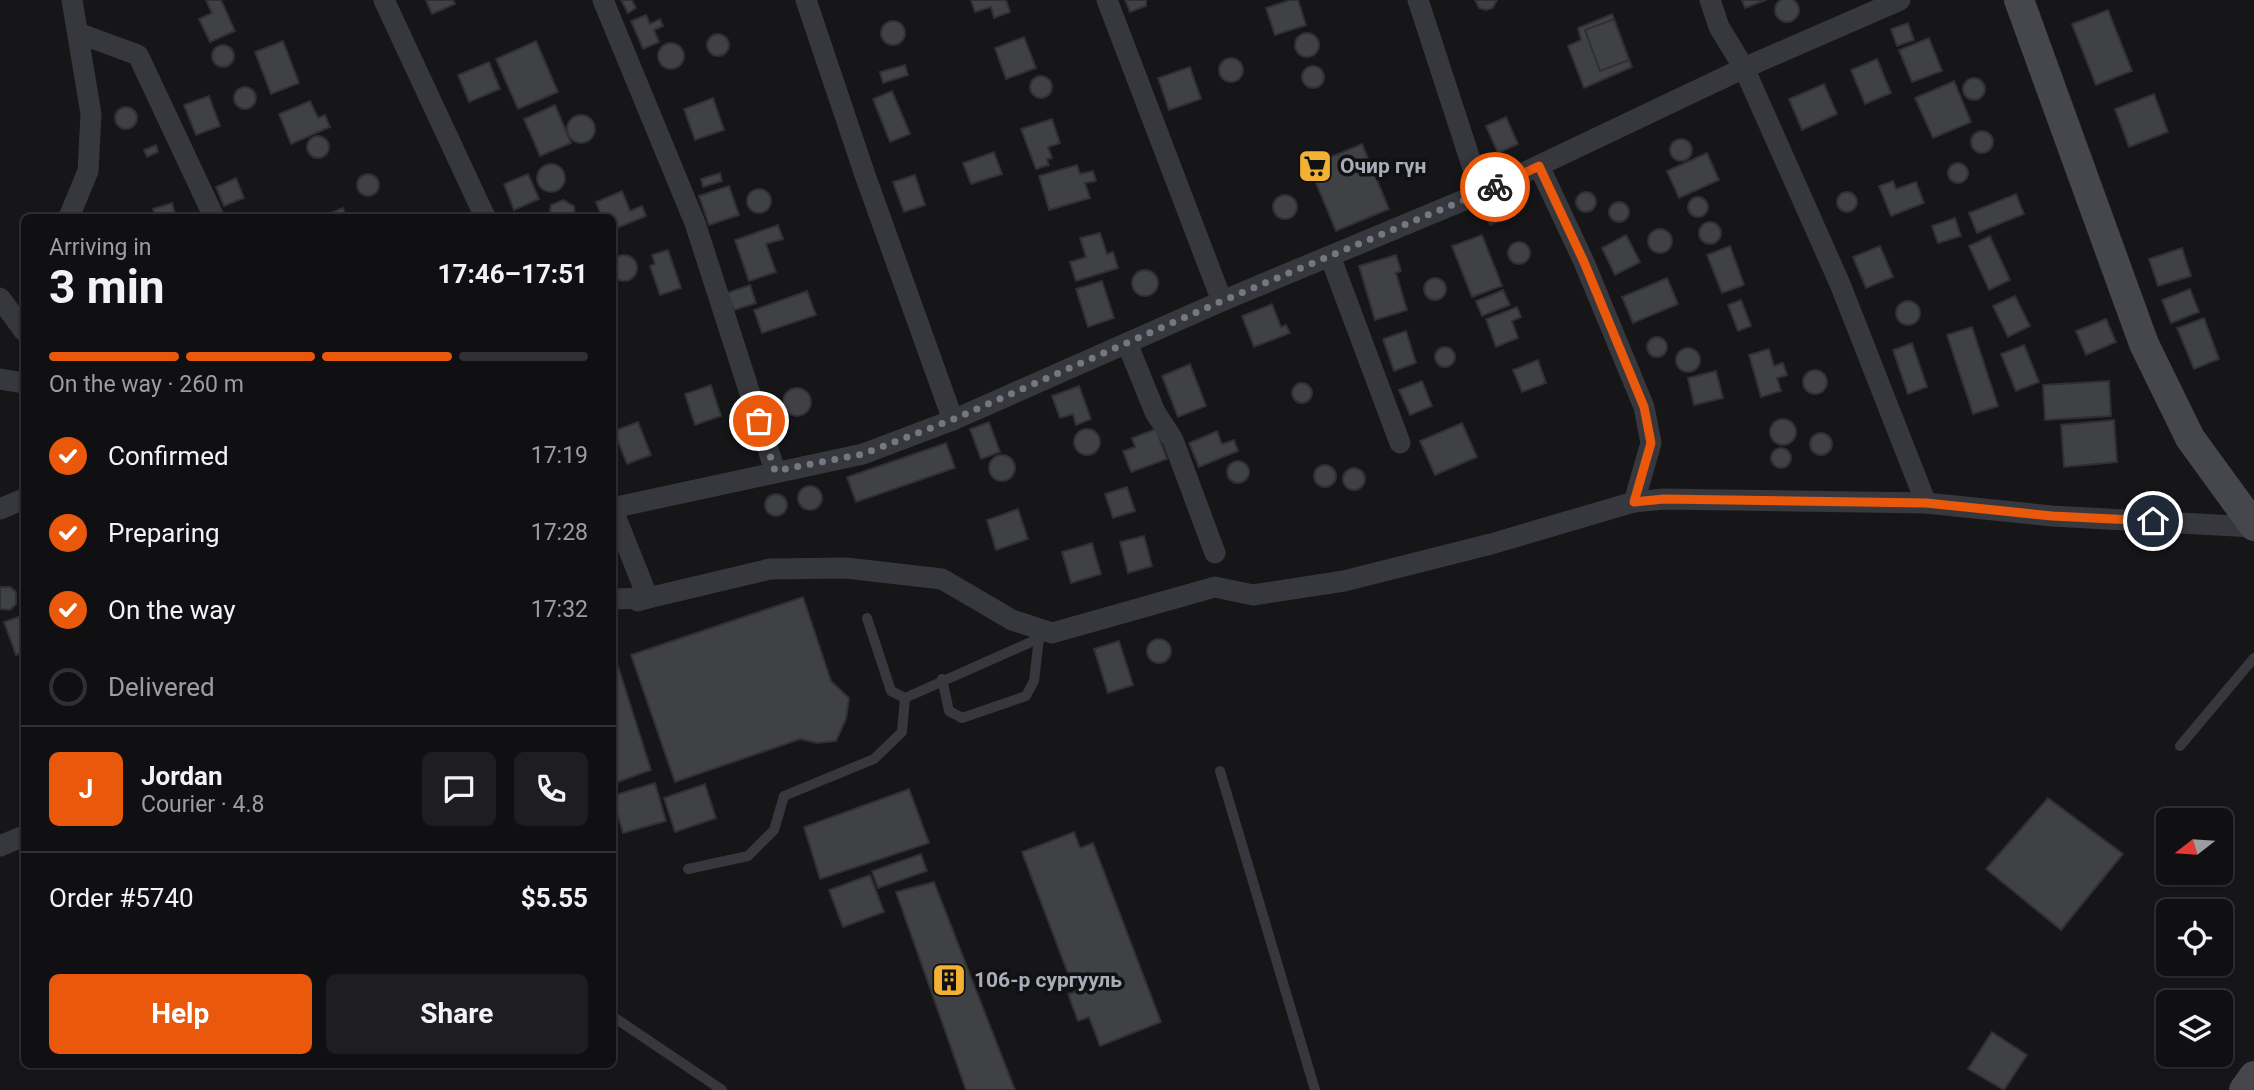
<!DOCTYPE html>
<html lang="en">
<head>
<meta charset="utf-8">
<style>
	:root { --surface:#101012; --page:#1e1e20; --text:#f1f3f6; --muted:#9c9d9f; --line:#303032; --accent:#ea580c }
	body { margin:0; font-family:Roboto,sans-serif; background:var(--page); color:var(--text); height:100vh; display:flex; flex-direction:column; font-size:26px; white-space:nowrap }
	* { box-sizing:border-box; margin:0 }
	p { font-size:23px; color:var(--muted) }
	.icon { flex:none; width:38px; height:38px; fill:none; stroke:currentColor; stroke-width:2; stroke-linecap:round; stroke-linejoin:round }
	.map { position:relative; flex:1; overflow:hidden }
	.panel { position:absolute; left:21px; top:214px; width:595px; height:854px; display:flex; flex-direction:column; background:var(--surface); border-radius:10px; box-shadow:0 2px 5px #0004,0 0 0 2px var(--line) }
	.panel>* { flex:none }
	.needle { width:46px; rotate:253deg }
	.buttons { position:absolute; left:2156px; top:808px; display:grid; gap:14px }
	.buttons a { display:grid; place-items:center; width:77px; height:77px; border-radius:10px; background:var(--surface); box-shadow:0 2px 5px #0004,0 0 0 2px var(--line); font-size:35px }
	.pin { position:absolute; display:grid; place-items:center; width:60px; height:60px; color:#fff; margin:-30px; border:4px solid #fff; border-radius:50%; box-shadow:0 2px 7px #0007 }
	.courier { position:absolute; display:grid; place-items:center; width:70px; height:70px; margin:-35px; border:5px solid #ea580c; border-radius:50%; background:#fff; color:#222; box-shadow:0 2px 9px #0007 }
	.summary em { font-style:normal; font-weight:700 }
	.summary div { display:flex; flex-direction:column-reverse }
	.summary { display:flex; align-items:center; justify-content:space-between; height:119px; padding:0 28px }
	h1 { font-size:46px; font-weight:700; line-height:52px }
	.bar { display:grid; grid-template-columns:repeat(4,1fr); gap:10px 7px; align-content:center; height:84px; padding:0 28px }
	.bar i { height:9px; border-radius:5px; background:var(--line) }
	.bar .selected { background:var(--accent) }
	.bar p { grid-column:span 4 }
	.line { display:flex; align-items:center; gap:18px; padding:0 28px; border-top:2px solid var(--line) }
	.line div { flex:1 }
	.round { display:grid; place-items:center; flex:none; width:74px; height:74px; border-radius:10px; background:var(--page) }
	ol { padding:0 28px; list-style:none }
	li { display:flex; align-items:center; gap:21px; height:77px }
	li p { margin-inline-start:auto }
	li .icon { padding:7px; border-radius:50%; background:var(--accent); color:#fff; stroke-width:4 }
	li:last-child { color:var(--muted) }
	li i { width:38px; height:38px; border:4px solid var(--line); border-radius:50% }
	.action { display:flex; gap:14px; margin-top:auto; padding:14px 28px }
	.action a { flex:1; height:80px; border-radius:10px; background:var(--accent); color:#fff; font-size:28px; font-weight:700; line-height:80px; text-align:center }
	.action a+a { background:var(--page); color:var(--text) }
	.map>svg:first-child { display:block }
	.building { fill:#404145; stroke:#303034; stroke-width:2 }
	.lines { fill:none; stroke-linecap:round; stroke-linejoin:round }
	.service { stroke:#37383d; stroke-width:10 }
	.minor { stroke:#37383d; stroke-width:21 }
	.secondary { stroke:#45474d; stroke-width:30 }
	.done { stroke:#757880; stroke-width:7; stroke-dasharray:0 12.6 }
	.route { stroke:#ea580c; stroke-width:9 }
	.labels { text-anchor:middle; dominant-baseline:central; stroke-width:7; stroke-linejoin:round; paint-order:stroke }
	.poi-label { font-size:21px; font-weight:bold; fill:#a8adb8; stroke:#111113; text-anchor:start }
</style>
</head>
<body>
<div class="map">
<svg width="2254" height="1090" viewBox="0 0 2254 1090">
	<rect width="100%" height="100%" fill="#161618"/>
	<!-- building -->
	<g class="building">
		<circle cx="1787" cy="10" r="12"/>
		<path d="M206,0H221L235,31L210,42L199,19L212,13Z"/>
		<path d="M426,0H453L455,4L432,14Z"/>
		<path d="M621,0H632L636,8L628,13Z"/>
		<path d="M971,0H1006L1010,12L994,18L991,7L975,12Z"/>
		<path d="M1125,0H1146V6L1130,12Z"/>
		<path d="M1290,0H1298L1306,25L1275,35L1266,8Z"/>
		<path d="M1475,0H1497L1493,8L1486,10L1479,8Z"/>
		<path d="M1742,0H1766L1745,8Z"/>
		<path d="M2108,10L2132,71L2096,85L2072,24Z"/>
		<path d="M1612,14L1632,67L1584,88L1568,46L1581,40L1578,28Z"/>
		<path d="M646,15L650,24L660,19L663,26L654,30L659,42L643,49L631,21Z"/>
		<path d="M1614,19L1629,60L1600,71L1585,30Z"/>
		<circle cx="893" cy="33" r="12"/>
		<path d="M1908,23L1914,40L1897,46L1891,29Z"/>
		<circle cx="1307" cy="45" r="12"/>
		<circle cx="718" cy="45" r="11"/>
		<path d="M1024,37L1036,68L1006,79L995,48Z"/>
		<path d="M1929,38L1942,71L1912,82L1899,50Z"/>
		<path d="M283,41L299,83L271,94L255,52Z"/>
		<path d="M536,41L558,92L518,109L496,59Z"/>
		<circle cx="671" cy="56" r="13"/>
		<circle cx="223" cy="56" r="11"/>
		<circle cx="1231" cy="70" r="12"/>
		<path d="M1877,59L1891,93L1865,104L1851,70Z"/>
		<path d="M489,62L500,89L469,102L458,75Z"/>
		<path d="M905,65L908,75L883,83L880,72Z"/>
		<circle cx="1313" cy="77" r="11"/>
		<path d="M1190,67L1201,99L1169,110L1158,78Z"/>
		<circle cx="1041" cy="87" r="11"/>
		<circle cx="1974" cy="89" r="11"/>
		<path d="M1954,81L1971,122L1933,138L1915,98Z"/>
		<path d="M1824,84L1837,114L1802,130L1789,99Z"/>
		<circle cx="245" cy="98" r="11"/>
		<path d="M892,91L910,134L890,142L873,99Z"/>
		<path d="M2154,94L2168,132L2129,147L2115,109Z"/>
		<path d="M209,96L220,126L196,135L184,105Z"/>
		<path d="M713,98L724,130L695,140L684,109Z"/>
		<path d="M310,101L318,118L325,115L330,127L291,144L279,114Z"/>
		<path d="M555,105L571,143L540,156L524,119Z"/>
		<circle cx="126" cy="118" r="11"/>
		<circle cx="581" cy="129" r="14"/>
		<path d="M1506,117L1518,144L1498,153L1486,126Z"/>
		<path d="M1052,119L1060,143L1048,147L1052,158L1047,159L1049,165L1036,169L1021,129Z"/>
		<circle cx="1982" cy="142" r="11"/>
		<circle cx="318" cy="147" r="11"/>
		<circle cx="1681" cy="150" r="11"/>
		<path d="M1362,144L1389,209L1336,231L1309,166Z"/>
		<path d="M156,145L158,152L147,157L144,150Z"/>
		<path d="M994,152L1002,174L971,184L963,163Z"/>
		<path d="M1707,153L1719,180L1679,198L1667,171Z"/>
		<circle cx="1958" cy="173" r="10"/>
		<circle cx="551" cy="178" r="14"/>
		<path d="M1077,165L1080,174L1093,171L1096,181L1085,183L1090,198L1049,210L1039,176Z"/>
		<path d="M720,173L722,181L703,187L701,179Z"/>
		<path d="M528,174L539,199L514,210L504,184Z"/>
		<circle cx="368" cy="185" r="11"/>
		<path d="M915,175L925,205L904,212L893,182Z"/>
		<path d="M236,178L244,198L224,206L216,187Z"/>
		<path d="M1893,181L1896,189L1916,182L1924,203L1891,216L1879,186Z"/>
		<path d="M729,186L739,215L709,225L699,196Z"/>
		<circle cx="759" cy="201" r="12"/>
		<path d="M622,191L630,211L642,206L646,216L612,230V217H602L596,202Z"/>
		<circle cx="1586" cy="202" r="10"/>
		<circle cx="1847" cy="202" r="10"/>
		<path d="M2016,194L2024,214L1977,233L1969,213Z"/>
		<circle cx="1285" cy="207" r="12"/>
		<path d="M1501,195L1510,217L1490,225L1481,203Z"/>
		<circle cx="1698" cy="207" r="10"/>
		<path d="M563,200L574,206L575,217H549L551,205Z"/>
		<circle cx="1619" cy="212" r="10"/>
		<path d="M172,203L176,217H156L153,209Z"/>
		<path d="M343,208L346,217H329L328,214Z"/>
		<path d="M1955,218L1961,236L1938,243L1932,226Z"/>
		<circle cx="1710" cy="233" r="11"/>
		<path d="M778,225L783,239L766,244L776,272L749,281L735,240Z"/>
		<circle cx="1660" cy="241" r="12"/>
		<path d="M1100,233L1107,254L1113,252L1118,268L1076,281L1070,262L1086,257L1080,238Z"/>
		<path d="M1482,235L1502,286L1472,297L1452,246Z"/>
		<path d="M1626,235L1640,262L1615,275L1602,248Z"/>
		<path d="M1990,236L2010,280L1989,290L1969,246Z"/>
		<circle cx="1519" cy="253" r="11"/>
		<path d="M1730,246L1744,285L1722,293L1707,255Z"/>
		<path d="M1880,246L1893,277L1866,288L1853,257Z"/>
		<path d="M2182,248L2191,276L2158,286L2149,259Z"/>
		<path d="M668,250L681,288L660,295L650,266L655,264L652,255Z"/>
		<circle cx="624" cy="268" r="13"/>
		<path d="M1396,255L1401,271L1396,273L1407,310L1375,320L1359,266Z"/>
		<circle cx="1145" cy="283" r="13"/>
		<circle cx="1435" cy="289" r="11"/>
		<path d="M1667,278L1678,304L1633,323L1622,297Z"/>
		<path d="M1102,281L1114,318L1088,327L1076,289Z"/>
		<path d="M750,285L756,303L734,310L727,293Z"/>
		<path d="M2190,289L2199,312L2171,323L2162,300Z"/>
		<path d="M1503,290L1510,305L1482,316L1476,301Z"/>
		<path d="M807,291L816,315L762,333L754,310Z"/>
		<path d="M2015,296L2030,326L2008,337L1993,306Z"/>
		<path d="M1741,300L1751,326L1738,331L1728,305Z"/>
		<circle cx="1908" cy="313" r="12"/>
		<path d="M1272,304L1281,327L1286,325L1290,333L1254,347L1242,316Z"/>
		<path d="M1517,307L1521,317L1512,321L1518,338L1496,347L1486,319Z"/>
		<path d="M2204,318L2219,359L2194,369L2177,328Z"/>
		<path d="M2106,319L2116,342L2086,355L2076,331Z"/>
		<path d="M1972,327L1998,406L1973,414L1947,335Z"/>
		<path d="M1406,331L1416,363L1394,371L1383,339Z"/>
		<circle cx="1657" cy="347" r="10"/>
		<path d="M1912,343L1927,387L1908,394L1893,350Z"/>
		<path d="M2024,345L2039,382L2016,391L2001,354Z"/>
		<circle cx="1445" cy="357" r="10"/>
		<circle cx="1688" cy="360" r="12"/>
		<path d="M1769,349L1774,366L1783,363L1787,375L1777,378L1781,391L1761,397L1749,355Z"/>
		<path d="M1538,360L1546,383L1522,392L1513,370Z"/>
		<path d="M1190,364L1206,406L1178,417L1162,376Z"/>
		<circle cx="1815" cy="382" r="12"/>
		<path d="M1716,371L1723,398L1694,405L1688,378Z"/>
		<path d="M1422,381L1432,406L1410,415L1399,390Z"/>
		<path d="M2109,381L2111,416L2045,420L2043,385Z"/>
		<circle cx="1302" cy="393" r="10"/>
		<path d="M711,385L721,416L695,425L685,394Z"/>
		<path d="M1079,386L1091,419L1076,425L1073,414L1060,418L1052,396Z"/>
		<circle cx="797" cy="402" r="14"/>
		<circle cx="1783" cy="432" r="13"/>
		<path d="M2114,420L2117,462L2064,467L2061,425Z"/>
		<path d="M638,422L651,455L627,464L614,431Z"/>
		<path d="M989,422L1000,452L981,459L970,429Z"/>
		<path d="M1462,423L1477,457L1435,475L1420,441Z"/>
		<path d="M1156,429L1167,459L1131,472L1123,451L1135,447L1132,438Z"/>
		<circle cx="1087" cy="442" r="13"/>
		<path d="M1217,431L1222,444L1234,440L1238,451L1199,467L1189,443Z"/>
		<circle cx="1821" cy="444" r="11"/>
		<path d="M946,443L955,468L856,502L847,477Z"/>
		<circle cx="1781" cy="458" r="10"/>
		<circle cx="1002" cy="468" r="13"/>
		<circle cx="1238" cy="472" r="11"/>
		<circle cx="1325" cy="476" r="11"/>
		<circle cx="1354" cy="479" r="11"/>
		<circle cx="810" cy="498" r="12"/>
		<path d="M1127,487L1135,511L1113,518L1105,494Z"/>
		<circle cx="776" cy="505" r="11"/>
		<path d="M1018,509L1028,539L996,550L987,520Z"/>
		<path d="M1144,536L1152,566L1128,573L1120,542Z"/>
		<path d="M1092,543L1101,574L1071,583L1062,552Z"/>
		<path d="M0,587H10L16,592V604L10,610L0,609Z"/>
		<path d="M803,597L831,681L849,698L846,719L836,741L817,743L800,739L675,782L631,655Z"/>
		<path d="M24,615V652L16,655L4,622Z"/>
		<circle cx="1159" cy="651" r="12"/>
		<path d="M1119,641L1133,685L1108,693L1094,649Z"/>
		<path d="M618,666L651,770L612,784V668Z"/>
		<path d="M655,783L666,821L623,833L612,796Z"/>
		<path d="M705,784L716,818L675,832L664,798Z"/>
		<path d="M909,789L929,843L820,879L804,827Z"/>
		<path d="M2048,798L2123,854L2061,930L1986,869Z"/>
		<path d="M1074,832L1080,848L1093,843L1161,1022L1100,1046L1089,1017L1078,1021L1068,994L1075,992L1022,852Z"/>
		<path d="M921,854L927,871L878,888L872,871Z"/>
		<path d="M870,875L884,912L843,927L829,890Z"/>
		<path d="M934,882L1015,1090H966L896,892Z"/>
		<path d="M1992,1032L2027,1055L2004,1090L1968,1069Z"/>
	</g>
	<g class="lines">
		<!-- service -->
		<g class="service">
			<path d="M867,618L891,691L905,698L1049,634"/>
			<path d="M942,679L949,711L962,718L1026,696L1034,681L1039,638"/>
			<path d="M2180,746L2254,658"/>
			<path d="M1220,771L1315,1090"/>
			<path d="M688,869L748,856L774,830L784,796L874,759L902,732L905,698"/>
			<path d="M612,1016L722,1090"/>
		</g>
		<!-- minor -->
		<g class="minor">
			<path d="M384,0L485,217"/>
			<path d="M603,0L695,223L775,471"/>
			<path d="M806,0L865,175L953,420"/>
			<path d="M1107,0L1222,301"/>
			<path d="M1418,0L1481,193"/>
			<path d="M1710,0L1719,27L1744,68L1840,284L1926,503"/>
			<path d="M78,33L138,55L214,217"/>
			<path d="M1539,166L1584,262L1644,407L1651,443L1634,502"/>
			<path d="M69,217L88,171L91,114L72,0"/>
			<path d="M1330,256L1400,443"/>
			<path d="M0,298L24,331"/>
			<path d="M1127,343L1155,412L1173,440L1215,553"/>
			<path d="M0,379L24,383"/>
			<path d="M0,509L24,499"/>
			<path d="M612,599L648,598L770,569L846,568L942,579L1012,620L1052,633L1215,587L1253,595L1344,581L1491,544L1634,502L1664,499L1926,503L2052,516L2254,527"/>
			<path d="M638,601L648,598L612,508L863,454L953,420L1222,301L1481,193L1744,68L1900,0"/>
			<path d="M0,846L24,836"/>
		</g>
		<!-- secondary -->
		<g class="secondary">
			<path d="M2019,0L2144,344L2190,438L2254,526"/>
			<path d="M2244,1090L2254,1076"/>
		</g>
	</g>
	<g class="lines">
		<!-- done -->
		<path class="done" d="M759,421L775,471L863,454L954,419L1222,301L1495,187"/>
		<!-- route -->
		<path class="route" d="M1495,187L1539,166L1584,262L1644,407L1651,443L1634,502L1664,499L1926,503L2052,516L2153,521"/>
	</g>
	<!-- icons -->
	<defs>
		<g id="supermarket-square" transform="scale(1.75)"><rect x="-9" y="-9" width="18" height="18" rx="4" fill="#f2b134" stroke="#111113"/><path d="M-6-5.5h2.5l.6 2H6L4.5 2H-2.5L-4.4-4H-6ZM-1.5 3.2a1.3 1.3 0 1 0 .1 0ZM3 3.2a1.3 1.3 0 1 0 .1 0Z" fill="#111"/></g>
		<g id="building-square" transform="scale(1.75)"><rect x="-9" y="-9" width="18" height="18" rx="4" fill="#f2b134" stroke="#111113"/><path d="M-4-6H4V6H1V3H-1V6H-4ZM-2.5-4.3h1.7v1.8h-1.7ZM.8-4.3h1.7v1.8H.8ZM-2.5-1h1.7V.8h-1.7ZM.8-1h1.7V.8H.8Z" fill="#111"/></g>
	</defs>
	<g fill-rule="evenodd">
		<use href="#supermarket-square" x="1315" y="166"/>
		<use href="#building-square" x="949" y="980"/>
	</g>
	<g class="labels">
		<!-- poi labels -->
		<g class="poi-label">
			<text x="1340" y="166">Очир гүн</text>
			<text x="974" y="980">106-р сургууль</text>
		</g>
	</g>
</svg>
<div class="buttons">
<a><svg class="needle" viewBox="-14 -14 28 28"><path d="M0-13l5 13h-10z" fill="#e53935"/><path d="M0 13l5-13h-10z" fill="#9c9d9f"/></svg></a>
<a><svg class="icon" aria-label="locate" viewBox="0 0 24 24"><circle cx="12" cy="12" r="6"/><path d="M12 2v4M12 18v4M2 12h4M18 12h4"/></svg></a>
<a><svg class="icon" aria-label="layers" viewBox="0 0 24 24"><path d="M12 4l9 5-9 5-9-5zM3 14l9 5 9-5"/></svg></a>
</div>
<div class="pin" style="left:759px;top:421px;background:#ea580c"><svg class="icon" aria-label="bag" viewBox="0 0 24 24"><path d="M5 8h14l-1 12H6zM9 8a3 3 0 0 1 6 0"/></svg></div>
<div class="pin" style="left:2153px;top:521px;background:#1f2937"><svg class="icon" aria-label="home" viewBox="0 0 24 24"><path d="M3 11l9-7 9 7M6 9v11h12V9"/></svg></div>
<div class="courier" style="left:1495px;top:187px"><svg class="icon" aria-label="bike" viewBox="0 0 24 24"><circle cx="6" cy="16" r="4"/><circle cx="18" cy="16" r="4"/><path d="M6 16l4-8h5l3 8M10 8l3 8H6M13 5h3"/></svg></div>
<section class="panel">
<div class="summary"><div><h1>3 min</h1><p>Arriving in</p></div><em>17:46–17:51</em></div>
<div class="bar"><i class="selected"></i><i class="selected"></i><i class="selected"></i><i></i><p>On the way · 260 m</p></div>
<ol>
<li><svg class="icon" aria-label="check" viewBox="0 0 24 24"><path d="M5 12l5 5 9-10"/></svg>Confirmed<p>17:19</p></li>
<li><svg class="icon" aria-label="check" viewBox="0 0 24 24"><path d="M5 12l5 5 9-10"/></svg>Preparing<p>17:28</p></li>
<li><svg class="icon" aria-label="check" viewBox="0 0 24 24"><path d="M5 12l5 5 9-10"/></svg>On the way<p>17:32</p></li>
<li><i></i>Delivered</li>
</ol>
<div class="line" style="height:126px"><b class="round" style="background:var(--accent);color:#fff">J</b><div><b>Jordan</b><p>Courier · 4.8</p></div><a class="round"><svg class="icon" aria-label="chat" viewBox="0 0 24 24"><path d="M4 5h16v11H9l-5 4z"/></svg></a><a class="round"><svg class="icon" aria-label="phone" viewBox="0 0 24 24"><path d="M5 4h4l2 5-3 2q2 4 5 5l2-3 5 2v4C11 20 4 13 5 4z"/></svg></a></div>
<div class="line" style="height:91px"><div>Order #5740</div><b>$5.55</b></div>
<div class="action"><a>Help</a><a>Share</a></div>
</section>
</div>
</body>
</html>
